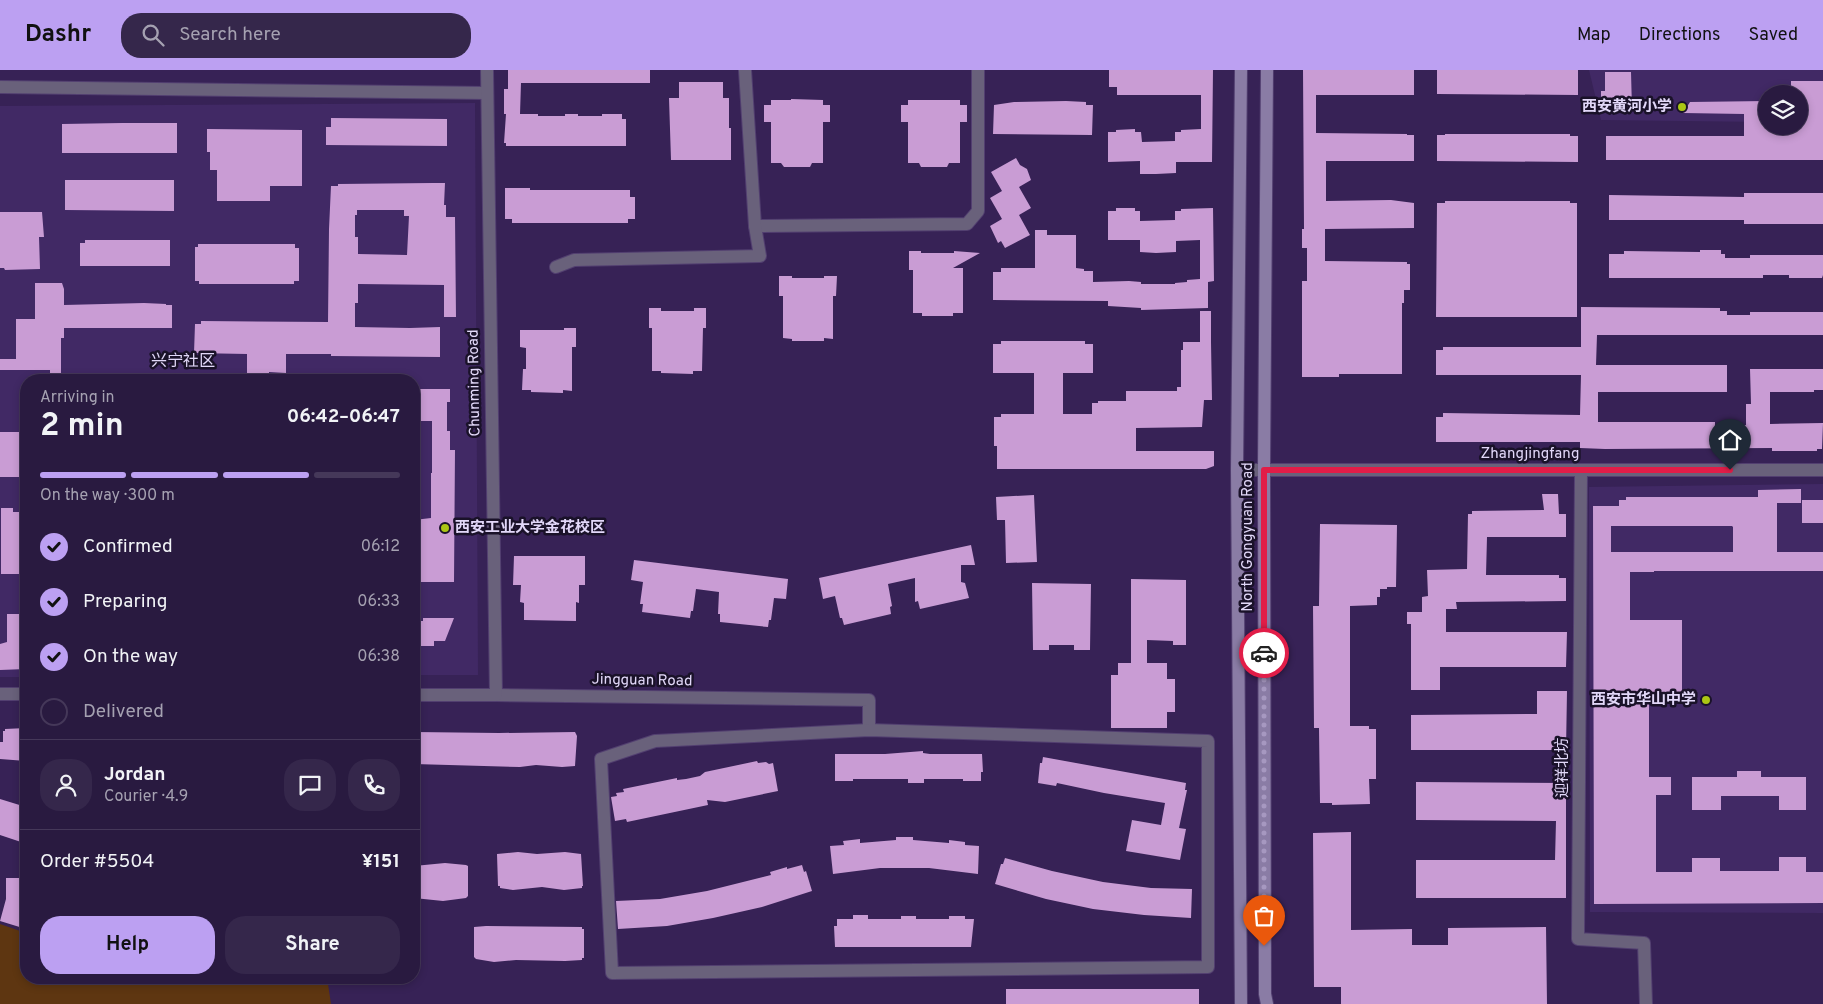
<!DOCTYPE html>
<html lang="en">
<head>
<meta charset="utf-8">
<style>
	:root { --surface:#291a40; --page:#35274b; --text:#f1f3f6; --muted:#a5a1b1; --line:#453859; --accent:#bca0f2 }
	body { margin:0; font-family:Overpass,"Noto Sans SC",sans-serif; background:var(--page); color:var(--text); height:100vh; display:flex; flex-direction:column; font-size:19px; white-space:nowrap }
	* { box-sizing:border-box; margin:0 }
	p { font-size:16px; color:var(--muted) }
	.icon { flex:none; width:28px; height:28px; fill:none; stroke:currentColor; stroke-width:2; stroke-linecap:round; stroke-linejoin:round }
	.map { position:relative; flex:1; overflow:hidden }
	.panel { position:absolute; left:20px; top:304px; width:400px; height:610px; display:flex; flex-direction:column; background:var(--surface); border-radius:20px; box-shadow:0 2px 8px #0003,0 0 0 1px var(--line) }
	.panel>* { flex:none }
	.controls { position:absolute; left:1758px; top:15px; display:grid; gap:10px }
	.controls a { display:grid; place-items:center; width:50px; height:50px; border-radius:50%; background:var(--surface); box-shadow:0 2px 8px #0003,0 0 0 1px var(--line); font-size:25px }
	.pin { position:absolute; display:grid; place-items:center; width:42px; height:42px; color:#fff; margin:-51px -21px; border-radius:50% 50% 50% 0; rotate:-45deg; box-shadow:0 0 5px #0007 }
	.pin .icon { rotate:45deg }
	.courier { position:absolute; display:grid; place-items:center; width:50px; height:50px; margin:-25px; border:4px solid #e11d48; border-radius:50%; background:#fff; color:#222; box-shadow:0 1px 6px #0007 }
	.head em { font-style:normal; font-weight:700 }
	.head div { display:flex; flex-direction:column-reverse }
	.head { display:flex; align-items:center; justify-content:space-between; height:85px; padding:0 20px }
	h1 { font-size:32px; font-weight:700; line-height:38px }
	.bar { display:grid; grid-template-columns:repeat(4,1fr); gap:8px 5px; align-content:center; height:60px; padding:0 20px }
	.bar i { height:6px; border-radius:4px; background:var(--line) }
	.bar .on { background:var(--accent) }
	.bar p { grid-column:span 4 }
	.line { display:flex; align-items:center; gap:12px; padding:0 20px; border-top:1px solid var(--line) }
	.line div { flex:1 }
	.round { display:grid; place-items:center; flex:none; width:52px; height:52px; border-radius:20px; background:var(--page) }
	ol { padding:0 20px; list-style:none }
	li { display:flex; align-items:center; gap:15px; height:55px }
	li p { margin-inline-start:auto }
	li .icon { padding:5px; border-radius:50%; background:var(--accent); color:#111; stroke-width:4 }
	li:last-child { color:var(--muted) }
	li i { width:28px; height:28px; border:2px solid var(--line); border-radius:50% }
	.action { display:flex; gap:10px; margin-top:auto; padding:10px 20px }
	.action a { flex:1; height:58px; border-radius:20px; background:var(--accent); color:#111; font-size:20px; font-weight:700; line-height:58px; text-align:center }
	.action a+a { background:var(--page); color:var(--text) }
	header { display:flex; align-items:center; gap:30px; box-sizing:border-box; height:70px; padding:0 25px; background:var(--accent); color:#111 }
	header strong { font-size:24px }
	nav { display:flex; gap:28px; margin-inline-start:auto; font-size:18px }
	.search { width:350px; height:45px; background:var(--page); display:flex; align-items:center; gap:12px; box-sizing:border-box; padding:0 18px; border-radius:20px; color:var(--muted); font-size:19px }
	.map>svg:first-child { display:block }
	.built { fill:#412965 }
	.green { fill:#5e3611 }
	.building { fill:#c99cd4; fill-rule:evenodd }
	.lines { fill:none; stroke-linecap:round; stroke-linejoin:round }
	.minor-casing { stroke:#523f70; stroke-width:14 }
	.tertiary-casing { stroke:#523f70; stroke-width:14 }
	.secondary-casing { stroke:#523f70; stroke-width:14 }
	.minor { stroke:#69617b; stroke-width:12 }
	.tertiary { stroke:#69617b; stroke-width:12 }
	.secondary { stroke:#8a7ca5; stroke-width:12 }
	.done { stroke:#a698c0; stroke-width:5; stroke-dasharray:0 9 }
	.route { stroke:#e11d48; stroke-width:6 }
	.poi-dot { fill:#abc614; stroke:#1a1229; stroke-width:2 }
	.labels { text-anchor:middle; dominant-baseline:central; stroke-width:5; stroke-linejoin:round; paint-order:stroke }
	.poi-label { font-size:15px; font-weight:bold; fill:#e2d8f9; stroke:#1a1229; text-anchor:end }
	.street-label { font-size:15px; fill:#e2d8f9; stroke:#1a1229 }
	.neighbourhood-label { font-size:16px; fill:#e2d8f9; stroke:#1a1229 }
</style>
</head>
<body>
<header>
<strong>Dashr</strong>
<div class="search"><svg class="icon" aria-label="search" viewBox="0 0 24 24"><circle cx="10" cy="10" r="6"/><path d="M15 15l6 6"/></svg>Search here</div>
<nav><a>Map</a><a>Directions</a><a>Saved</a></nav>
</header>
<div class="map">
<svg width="1823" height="934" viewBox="0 0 1823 934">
	<rect width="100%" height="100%" fill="#372256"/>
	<!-- built -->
	<g class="built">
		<path d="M1589,0H1823V53H1799V24H1766V52L1601,50Z"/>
		<path d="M475,33L478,605H414V310H26V607H0V36Z"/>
		<path d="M1823,414V843L1590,842L1589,417Z"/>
	</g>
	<!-- green -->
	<path class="green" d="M0,854L26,863V908H156L162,909L328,914L331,934H0Z"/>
	<!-- building -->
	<g class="building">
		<path d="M508,0H650V13H521L520,44H538V46H565V44H578V46H602V44H622V49H626V76H506V73H504L506,44H504V19H508Z"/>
		<path d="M1109,0H1213L1212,92H1176V103L1156,104H1140V91L1108,92V62H1116V60L1135,59V62H1141L1142,72L1175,71V62H1181V60L1201,59V25H1117V17H1109Z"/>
		<path d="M1303,0H1414V25H1316V63L1407,64V65H1414V91H1326V131L1391,130L1414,133V158L1325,159V191L1407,192V194H1410V220H1404V233H1402V304H1339V307H1302V211H1307V178H1302V159H1304Z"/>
		<path d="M1437,0H1578V25L1437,24Z"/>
		<path d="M1605,2H1631L1632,39L1601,37V21H1605Z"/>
		<path d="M1791,11H1823V90H1606V66H1744V44L1683,43L1690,32L1766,31V59H1799V24L1791,22Z"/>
		<path d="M679,12H723V28H729V58H731V90H671L669,28H679Z"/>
		<path d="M791,29L823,30V35H830V52H823V93H812L810,97H784L781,93H771V52H764V35H771V30H791Z"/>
		<path d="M908,30H960V35H967V52H960V93H949L947,97H921L919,93H908V52H901V35H908Z"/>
		<path d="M1066,31L1086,32V35H1093L1092,65L993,64L994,35L1014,32Z"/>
		<path d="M331,48L447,49V76L326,75V57H331Z"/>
		<path d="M122,53H177V83H62V54Z"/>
		<path d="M207,59L302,60V116H270V131H217V100H210V82H207Z"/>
		<path d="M1445,64H1570V66H1578V92L1437,91V65H1445Z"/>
		<path d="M1016,88L1020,95L1027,99L1031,110L1019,117L1031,138L1019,145L1030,165L1005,178L1001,171L998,173L990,156L1002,149L990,128L1002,121L991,102Z"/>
		<path d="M65,110H174V141L65,140Z"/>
		<path d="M432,113H445L444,135H446V147H455L456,247H444V215L358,214V233H355V257L410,258L440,257V287L331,286V284H286V303L269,302V307H247V284L194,283L195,254H201V251L328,252L329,159L331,116H338V114ZM357,140H404V146H409L407,185L358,184V167H355V145H357Z"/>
		<path d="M505,118H530V120H630V127H635V149H628V153H512V149H505Z"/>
		<path d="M1744,123H1823V154H1744V150H1609V125L1744,127Z"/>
		<path d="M1445,131H1570V133H1577V247H1436L1437,133H1445Z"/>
		<path d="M1116,138H1135V141H1140V151L1175,150V141H1181V139L1213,138L1214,211L1208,212V238L1141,240V238L1108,236V231L993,230V202H1001V198H1035V160H1047V165H1076V198L1084,199V201H1093V212L1129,211L1141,212V214H1175V213L1187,212V210L1200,209V170L1176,171V182L1156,183L1140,182V170H1108V141H1116Z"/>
		<path d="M0,142H42L44,167H39L40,199L5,200L4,198H0Z"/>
		<path d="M85,170H170V196H80V173H85Z"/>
		<path d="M198,174H295V178H299V211H294V214H199V211H195V177H198Z"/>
		<path d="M1700,180H1721V184H1725V188H1750V185H1823V205L1822,208H1789V205H1763V208H1609V184H1624V181L1700,182Z"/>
		<path d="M909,181H921V183H954V181L980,183L953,198H963V243H953V246H922V243H913V200H909Z"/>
		<path d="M779,206H792V208H824V206H837L836,226H833V269L824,268V271H792V269L783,268V226H779Z"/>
		<path d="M35,213H62L64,219V235L144,233L166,234V235H172V258H64V268H61V310H50V300H0V289H16V249H35Z"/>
		<path d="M1581,237L1720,238V241H1727V245H1750V242H1823V265H1597L1596,295H1727V322H1598V352H1715V356L1746,355V334H1751L1750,299H1823V320H1814V322H1770V354L1823,353L1822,379H1817V381H1772V378L1605,379L1580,378V372H1436V347H1443V343L1580,345L1581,305H1436V280H1443V277H1581Z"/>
		<path d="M649,238H661V241H694V238H706V258H703L702,301H693V304L661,303V301H652V258H649Z"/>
		<rect x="1200" y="241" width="11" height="31"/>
		<path d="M564,258H576V277H572V321L563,320V323L531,322V320H522L523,299H526V278L520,277V260H564Z"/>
		<path d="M1001,271H1085V274H1093V303H1063V344H1092V333H1098V331H1126V321H1177V317H1181V280H1183V272H1211L1212,330H1204L1202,357L1136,358V381H1214V396L1206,399H997V376H994V347H1001V344H1034V303H993V274H1001Z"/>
		<path d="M414,319H450V332H447V361H450V380H455L454,512H414V450L431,448V403H432V351H414Z"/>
		<rect x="0" y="362" width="26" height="45"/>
		<path d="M1801,419V433H1777V482H1823V501H1654V502H1630V550H1682V625H1664V631H1649V707H1671V725H1656V802H1692V788H1720V801H1779V787H1806V802H1823V833L1594,834L1593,436H1619V430H1626V427H1758V420ZM1611,456H1732L1733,457V482H1611Z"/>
		<path d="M1542,424H1558L1559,444H1566V467H1487L1486,505H1559V508H1566V531L1456,532L1457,539H1446V562H1567L1566,597H1440V620H1411V554H1407V542H1422V527L1428,526L1427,500L1467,499L1468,444H1472V441L1544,440Z"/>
		<path d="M1034,425L1037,492L1006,493L1005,450H997L996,427Z"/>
		<rect x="1802" y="430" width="21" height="23"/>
		<path d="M1,438H13V442H26V462H21V464H19V504H1Z"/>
		<path d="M1320,454L1397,455L1396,517H1387V519H1380V527H1377V535L1350,536V656H1369V659H1376V709H1369L1370,734L1332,735V733H1320L1319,658H1314L1313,536H1319Z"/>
		<path d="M971,475L975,495H961V512L965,513L969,528L920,539L918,531L915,532V508L888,514L892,536L890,537L891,544L844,555L842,548H840L835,526L823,529L819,508Z"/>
		<path d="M514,486H585V515H579V533L576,532V551L524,550V533L520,532L521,515H513Z"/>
		<path d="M634,490L788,509L786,529L774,528L771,550H769L768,557L720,552V544H718L719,522L696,519L693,541H691L690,548L642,542L643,534H640L643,512L631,510Z"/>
		<path d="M1131,509L1186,510V575H1173V571L1147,570V593H1167V609H1175V642H1167V658H1111V605H1118V593H1131Z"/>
		<path d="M1032,513L1091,514L1090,580H1074V575H1049V580H1033Z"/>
		<path d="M7,544H26V599L0,600V574L7,572Z"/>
		<path d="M423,548H454L445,571H434V576H414V559H417V551H423Z"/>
		<path d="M1537,621H1567L1566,680H1411V645L1537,644Z"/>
		<path d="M26,658V691L0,689V672H3V661H5V659Z"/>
		<path d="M414,662L499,663L575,662L577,666L575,696L562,697L536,695L520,697L414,694Z"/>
		<path d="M923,681V683L930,684H982L983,702H981V711H963V709H924V713H908V709H853V711H835V684H885Z"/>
		<path d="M1043,687L1186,713L1185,720H1187L1179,758L1186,759L1180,790L1126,781L1132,750L1161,755L1165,733L1104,723L1057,713L1056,716L1038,713L1040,693H1042Z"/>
		<path d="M757,691L758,693L766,692L769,694L773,693L778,721L725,732L707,730L708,735L627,752L626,749L615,751L611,727L617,726L616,723L624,722L623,719L677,708V710L686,709L700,706L705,702Z"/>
		<path d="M1737,701H1761V707H1806V740H1779V726H1721V740H1692V707H1737Z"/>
		<path d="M1416,712L1566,713V828H1416V790H1555L1556,751L1416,750Z"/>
		<path d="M0,729L26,737V755L21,772L0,765Z"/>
		<path d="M1351,762V860L1412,859V875H1448V858L1546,857L1547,934H1341V917H1314L1313,763Z"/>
		<path d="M896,767H913V770L949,773V770L965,772V775L979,776L978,804L929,798H880L833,804L830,776L844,775L843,771L860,769V773L896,770Z"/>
		<path d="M518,782L537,784L565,782L581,784L583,816H582V818L564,820L542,817L513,820L500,818V816H498L497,784Z"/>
		<path d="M1005,788L1052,801L1103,812L1151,818L1192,819L1191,848L1144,845L1093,839L1046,829L995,814L1001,794H1003Z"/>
		<path d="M445,793L466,795L468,796V826L466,828L443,831L414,828V796Z"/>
		<path d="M802,795L804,802L806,801L812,821L762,837L713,848L667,856L618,859L616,831L660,829L707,821L771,805L770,802L787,797V799Z"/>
		<path d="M6,808H19V814L26,815V859L0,851L6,829Z"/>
		<path d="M853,845H868V849H901V846H916V849H949V846H965V849H974L971,877H835L834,856H837V849H853Z"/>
		<path d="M486,856L582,857V859H584V888H582V890L565,891L516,890L494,892L476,889L474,887V857Z"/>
		<rect x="1006" y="919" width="193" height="15"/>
	</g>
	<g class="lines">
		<!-- minor casing -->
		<g class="minor-casing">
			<g id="minor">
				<path d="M0,17L487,23"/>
				<path d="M755,156L967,154L978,141V0"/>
				<path d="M556,197L574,190L760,186L755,156L745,0"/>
				<path d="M1581,400L1578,869L1644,873L1646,934"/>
				<path d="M496,625L869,630V660"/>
				<path d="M869,660L1208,671V897L612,903L601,689L655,671Z"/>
			</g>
		</g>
		<!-- tertiary casing -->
		<g class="tertiary-casing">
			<g id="tertiary">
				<path d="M1237,400H1823"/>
				<path d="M0,624H26"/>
				<path d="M414,625H496L487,0"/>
			</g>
		</g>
		<!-- secondary casing -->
		<g class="secondary-casing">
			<g id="secondary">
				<path d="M1241,0L1237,400L1241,934"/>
				<path d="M1267,0L1264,400L1265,924L1267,934"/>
			</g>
		</g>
		<!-- minor -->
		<use href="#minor" class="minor"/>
		<!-- tertiary -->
		<use href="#tertiary" class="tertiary"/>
		<!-- secondary -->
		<use href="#secondary" class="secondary"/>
	</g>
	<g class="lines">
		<!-- done -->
		<path class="done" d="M1264,583V876"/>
		<!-- route -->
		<path class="route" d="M1264,583V400H1730"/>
	</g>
	<!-- markers -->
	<g class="poi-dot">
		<circle cx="1682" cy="37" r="5"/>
		<circle cx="445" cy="458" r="5"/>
		<circle cx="1706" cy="630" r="5"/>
	</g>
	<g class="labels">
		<!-- poi labels -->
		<g class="poi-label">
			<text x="1672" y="37">西安黄河小学</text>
			<text x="455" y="458" text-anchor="start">西安工业大学金花校区</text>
			<text x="1696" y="630">西安市华山中学</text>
		</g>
		<!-- street labels -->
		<g class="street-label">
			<text transform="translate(475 313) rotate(-91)">Chunming Road</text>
			<text x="1530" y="384">Zhangjingfang</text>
			<text transform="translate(1248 467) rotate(-90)">North Gongyuan Road</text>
			<text transform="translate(642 611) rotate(1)">Jingguan Road</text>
			<text transform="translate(1563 698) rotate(-90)">迎祥北坊</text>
		</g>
		<!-- neighbourhood labels -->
		<g class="neighbourhood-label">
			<text x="183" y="292">兴宁社区</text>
		</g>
	</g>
</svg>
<div class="controls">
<a><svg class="icon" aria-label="layers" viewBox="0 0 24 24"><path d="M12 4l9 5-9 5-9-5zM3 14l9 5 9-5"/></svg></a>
</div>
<div class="pin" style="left:1264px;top:876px;background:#ea580c"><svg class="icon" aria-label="bag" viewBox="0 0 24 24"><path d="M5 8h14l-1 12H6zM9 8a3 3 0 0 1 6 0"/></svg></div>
<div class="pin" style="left:1730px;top:400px;background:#1f2937"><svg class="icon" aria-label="home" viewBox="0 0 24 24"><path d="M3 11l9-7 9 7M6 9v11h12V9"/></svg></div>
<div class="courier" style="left:1264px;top:583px"><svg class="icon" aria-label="car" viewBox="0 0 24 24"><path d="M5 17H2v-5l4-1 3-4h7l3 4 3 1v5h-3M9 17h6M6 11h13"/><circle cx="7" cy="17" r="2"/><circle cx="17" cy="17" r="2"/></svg></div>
<section class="panel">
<div class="head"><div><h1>2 min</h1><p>Arriving in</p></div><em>06:42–06:47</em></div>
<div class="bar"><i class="on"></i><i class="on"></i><i class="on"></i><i></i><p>On the way · 300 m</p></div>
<ol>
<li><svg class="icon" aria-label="check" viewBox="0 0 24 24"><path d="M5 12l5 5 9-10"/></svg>Confirmed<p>06:12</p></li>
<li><svg class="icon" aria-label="check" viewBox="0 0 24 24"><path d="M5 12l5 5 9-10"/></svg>Preparing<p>06:33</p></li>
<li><svg class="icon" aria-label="check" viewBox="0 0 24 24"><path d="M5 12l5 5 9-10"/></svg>On the way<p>06:38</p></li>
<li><i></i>Delivered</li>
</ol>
<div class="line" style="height:90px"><a class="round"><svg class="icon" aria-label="person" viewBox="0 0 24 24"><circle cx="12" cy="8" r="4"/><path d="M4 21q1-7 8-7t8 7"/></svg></a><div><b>Jordan</b><p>Courier · 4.9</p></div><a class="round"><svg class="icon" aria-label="chat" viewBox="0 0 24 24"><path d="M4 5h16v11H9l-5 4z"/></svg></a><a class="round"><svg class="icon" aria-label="phone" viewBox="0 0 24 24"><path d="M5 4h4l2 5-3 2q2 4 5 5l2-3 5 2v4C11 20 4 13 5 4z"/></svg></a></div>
<div class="line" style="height:65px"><div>Order #5504</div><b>¥151</b></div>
<div class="action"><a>Help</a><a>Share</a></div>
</section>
</div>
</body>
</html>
